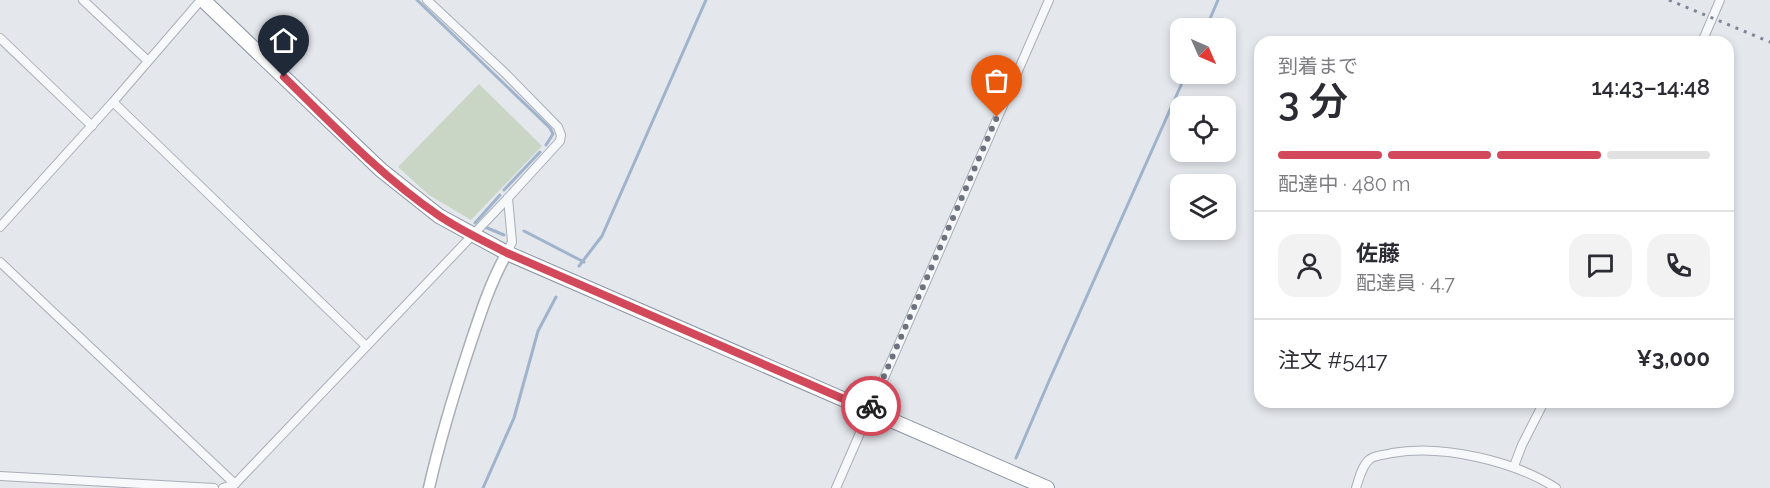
<!DOCTYPE html>
<html lang="ja">
<head>
<meta charset="utf-8">
<style>
	:root { --surface:#fff; --page:#f2f2f3; --text:#2b2b33; --muted:#7c7c81; --line:#e1e1e2; --accent:#d1495b }
	body { margin:0; font-family:Raleway,"Noto Sans JP",sans-serif; background:var(--page); color:var(--text); height:100vh; display:flex; flex-direction:column; font-size:22px; white-space:nowrap }
	* { box-sizing:border-box; margin:0 }
	p { font-size:20px; color:var(--muted) }
	.icon { flex:none; width:33px; height:33px; fill:none; stroke:currentColor; stroke-width:2; stroke-linecap:round; stroke-linejoin:round }
	.map { position:relative; flex:1; overflow:hidden }
	.drawer { position:absolute; left:1254px; top:36px; width:480px; height:372px; display:flex; flex-direction:column; background:var(--surface); border-radius:18px; box-shadow:0 3px 9px #0003 }
	.drawer>* { flex:none }
	.needle { width:39px; rotate:135deg }
	.buttons { position:absolute; left:1170px; top:18px; display:grid; gap:12px }
	.buttons a { display:grid; place-items:center; width:66px; height:66px; border-radius:12px; background:var(--surface); box-shadow:0 3px 9px #0003; font-size:30px }
	.pin { position:absolute; display:grid; place-items:center; width:51px; height:51px; color:#fff; margin:-62px -26px; border-radius:50% 50% 50% 0; rotate:-45deg; box-shadow:0 0 6px #0007 }
	.pin .icon { rotate:45deg }
	.courier { position:absolute; display:grid; place-items:center; width:60px; height:60px; margin:-30px; border:4px solid #d1495b; border-radius:50%; background:#fff; color:#222; box-shadow:0 2px 8px #0007 }
	.headline em { font-style:normal; font-weight:600 }
	.headline div { display:flex; flex-direction:column-reverse }
	.headline { display:flex; align-items:center; justify-content:space-between; height:102px; padding:0 24px }
	h1 { font-size:39px; font-weight:600; line-height:45px }
	.bar { display:grid; grid-template-columns:repeat(4,1fr); gap:9px 6px; align-content:center; height:72px; padding:0 24px }
	.bar i { height:8px; border-radius:4px; background:var(--line) }
	.bar .selected { background:var(--accent) }
	.bar p { grid-column:span 4 }
	.line { display:flex; align-items:center; gap:15px; padding:0 24px; border-top:2px solid var(--line) }
	.line div { flex:1 }
	.round { display:grid; place-items:center; flex:none; width:63px; height:63px; border-radius:18px; background:var(--page) }
	.map>svg:first-child { display:block }
	.green { fill:#c9d6c5 }
	.lines { fill:none; stroke-linecap:round; stroke-linejoin:round }
	.stream { stroke:#9fb4cc; stroke-width:3 }
	.street-casing { stroke:#a9aeb7; stroke-width:10 }
	.secondary-casing { stroke:#a9aeb7; stroke-width:13 }
	.highway-casing { stroke:#8b94a3; stroke-width:16 }
	.street { stroke:#f7f8fa; stroke-width:8 }
	.secondary { stroke:#fff; stroke-width:10 }
	.highway { stroke:#fff; stroke-width:14 }
	.rail { stroke:#7d8696; stroke-width:3; stroke-dasharray:3 6; stroke-linecap:butt }
	.done { stroke:#6c737f; stroke-width:6; stroke-dasharray:0 10.8 }
	.route { stroke:#d1495b; stroke-width:8 }
</style>
</head>
<body>
<div class="map">
<svg width="1770" height="488" viewBox="0 0 1770 488">
	<rect width="100%" height="100%" fill="#e4e7ec"/>
	<!-- green -->
	<path class="green" d="M479,84L542,146L471,220L429,195L398,167Z"/>
	<g class="lines">
		<!-- stream -->
		<g class="stream">
			<path d="M417,0L550,128L553,134L546,145"/>
			<path d="M1206,28L1218,0"/>
			<path d="M504,190L540,152"/>
			<path d="M475,223L500,195"/>
			<path d="M485,227L504,235"/>
			<path d="M524,231L584,262"/>
			<path d="M579,266L602,236L706,0"/>
			<path d="M1016,458L1049,381L1186,74"/>
			<path d="M483,488L514,418L538,331L556,297"/>
		</g>
		<!-- street casing -->
		<g class="street-casing">
			<g id="street">
				<path d="M83,0L148,61"/>
				<path d="M0,38L92,126"/>
				<path d="M1702,42L1720,0"/>
				<path d="M113,102L366,346"/>
				<path d="M0,227L113,102L201,0"/>
				<path d="M507,253L512,242L508,198"/>
				<path d="M0,262L235,484"/>
				<path d="M1514,466L1522,445L1544,402"/>
				<path d="M0,476L214,488"/>
				<path d="M223,488L235,484L508,198L560,141L561,135L558,127L505,73L427,0"/>
				<path d="M836,488L1049,0"/>
				<path d="M1356,488C1359,479 1362,465 1370,459C1375,455 1385,455 1392,453C1442,444 1514,461 1556,488"/>
			</g>
		</g>
		<!-- secondary casing -->
		<g class="secondary-casing">
			<path id="secondary" d="M429,488C440,439 455,390 471,342C481,312 491,281 507,253"/>
		</g>
		<!-- highway casing -->
		<g class="highway-casing">
			<path id="highway" d="M203,0L381,170L439,216L507,253L1047,488"/>
		</g>
		<!-- street -->
		<use href="#street" class="street"/>
		<!-- secondary -->
		<use href="#secondary" class="secondary"/>
		<!-- highway -->
		<use href="#highway" class="highway"/>
		<!-- rail -->
		<path class="rail" d="M1669,0L1770,42"/>
	</g>
	<g class="lines">
		<!-- done -->
		<path class="done" d="M871,406L997,117"/>
		<!-- route -->
		<path class="route" d="M284,77C333,125 381,176 438,215C460,230 484,241 507,253L869,410L871,406"/>
	</g>
</svg>
<div class="buttons">
<a><svg class="needle" viewBox="-14 -14 28 28"><path d="M0-13l5 13h-10z" fill="#e53935"/><path d="M0 13l5-13h-10z" fill="#7c7c81"/></svg></a>
<a><svg class="icon" aria-label="locate" viewBox="0 0 24 24"><circle cx="12" cy="12" r="6"/><path d="M12 2v4M12 18v4M2 12h4M18 12h4"/></svg></a>
<a><svg class="icon" aria-label="layers" viewBox="0 0 24 24"><path d="M12 4l9 5-9 5-9-5zM3 14l9 5 9-5"/></svg></a>
</div>
<div class="pin" style="left:997px;top:117px;background:#ea580c"><svg class="icon" aria-label="bag" viewBox="0 0 24 24"><path d="M5 8h14l-1 12H6zM9 8a3 3 0 0 1 6 0"/></svg></div>
<div class="pin" style="left:284px;top:77px;background:#1f2937"><svg class="icon" aria-label="home" viewBox="0 0 24 24"><path d="M3 11l9-7 9 7M6 9v11h12V9"/></svg></div>
<div class="courier" style="left:871px;top:406px"><svg class="icon" aria-label="bike" viewBox="0 0 24 24"><circle cx="6" cy="16" r="4"/><circle cx="18" cy="16" r="4"/><path d="M6 16l4-8h5l3 8M10 8l3 8H6M13 5h3"/></svg></div>
<section class="drawer">
<div class="headline"><div><h1>3 分</h1><p>到着まで</p></div><em>14:43–14:48</em></div>
<div class="bar"><i class="selected"></i><i class="selected"></i><i class="selected"></i><i></i><p>配達中 · 480 m</p></div>
<div class="line" style="height:108px"><a class="round"><svg class="icon" aria-label="person" viewBox="0 0 24 24"><circle cx="12" cy="8" r="4"/><path d="M4 21q1-7 8-7t8 7"/></svg></a><div><b>佐藤</b><p>配達員 · 4.7</p></div><a class="round"><svg class="icon" aria-label="chat" viewBox="0 0 24 24"><path d="M4 5h16v11H9l-5 4z"/></svg></a><a class="round"><svg class="icon" aria-label="phone" viewBox="0 0 24 24"><path d="M5 4h4l2 5-3 2q2 4 5 5l2-3 5 2v4C11 20 4 13 5 4z"/></svg></a></div>
<div class="line" style="height:78px"><div>注文 #5417</div><b>¥3,000</b></div>
</section>
</div>
</body>
</html>
